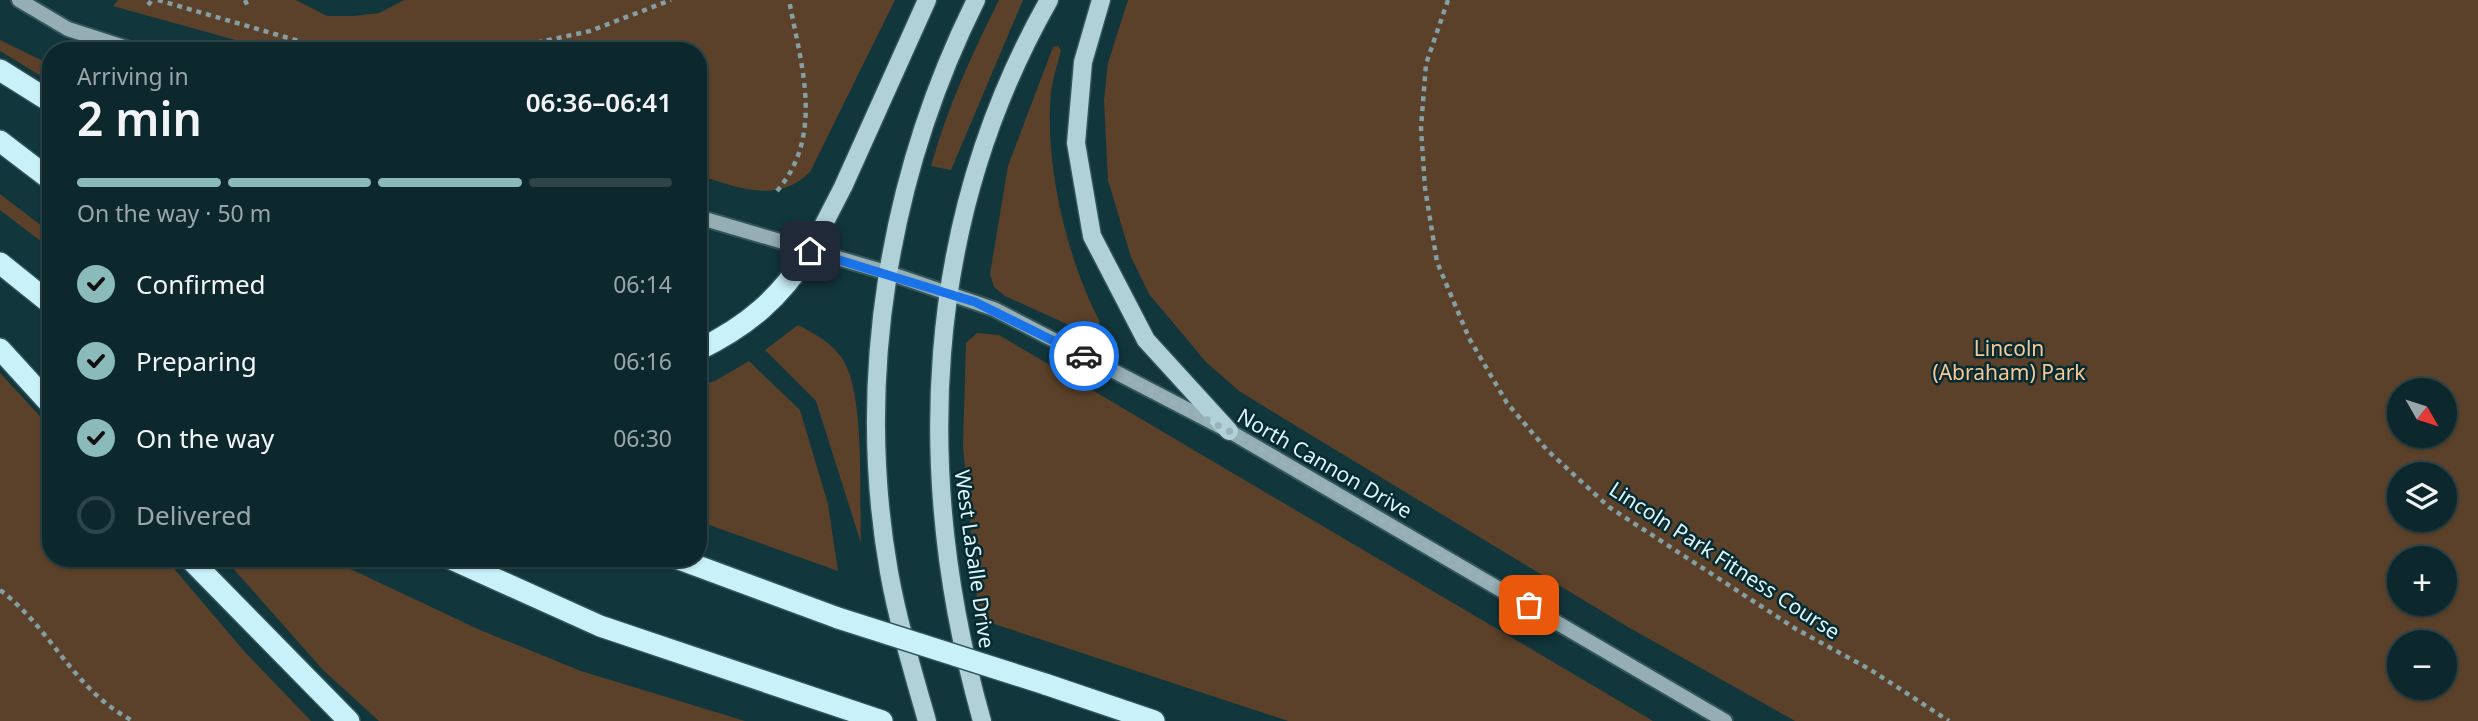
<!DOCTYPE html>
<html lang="en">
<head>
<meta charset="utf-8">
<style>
	:root { --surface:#0d282d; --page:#163035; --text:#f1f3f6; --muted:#9aa6aa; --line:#2d4449; --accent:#8bbbb9 }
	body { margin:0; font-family:"Noto Sans",sans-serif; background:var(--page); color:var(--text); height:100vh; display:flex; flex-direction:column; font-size:26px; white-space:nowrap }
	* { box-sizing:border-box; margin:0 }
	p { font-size:23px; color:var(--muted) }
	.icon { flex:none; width:38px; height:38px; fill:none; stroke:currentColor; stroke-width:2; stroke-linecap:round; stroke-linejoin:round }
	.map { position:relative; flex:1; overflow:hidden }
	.panel { position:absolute; left:42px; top:42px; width:665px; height:525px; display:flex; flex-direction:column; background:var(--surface); border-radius:28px; box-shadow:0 2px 5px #0004,0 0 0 2px var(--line) }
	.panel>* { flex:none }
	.needle { width:46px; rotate:129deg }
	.controls { position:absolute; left:2387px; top:378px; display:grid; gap:14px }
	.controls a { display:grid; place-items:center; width:70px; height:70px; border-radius:50%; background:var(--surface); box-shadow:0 2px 5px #0004,0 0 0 2px var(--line); font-size:35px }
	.pin { position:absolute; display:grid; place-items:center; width:60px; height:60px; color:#fff; margin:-30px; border-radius:14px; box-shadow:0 4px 10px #0006 }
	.courier { position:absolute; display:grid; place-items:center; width:70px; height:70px; margin:-35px; border:5px solid #1a73e8; border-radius:50%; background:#fff; color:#222; box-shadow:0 2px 9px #0007 }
	.head em { font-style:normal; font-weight:600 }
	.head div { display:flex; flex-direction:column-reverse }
	.head { display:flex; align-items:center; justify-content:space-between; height:119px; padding:0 35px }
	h1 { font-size:46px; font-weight:600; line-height:52px }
	.bar { display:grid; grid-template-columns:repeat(4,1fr); gap:10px 7px; align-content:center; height:84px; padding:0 35px }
	.bar i { height:9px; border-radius:5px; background:var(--line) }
	.bar .selected { background:var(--accent) }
	.bar p { grid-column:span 4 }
	ol { padding:0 35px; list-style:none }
	li { display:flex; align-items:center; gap:21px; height:77px }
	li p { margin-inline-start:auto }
	li .icon { padding:7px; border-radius:50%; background:var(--accent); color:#111; stroke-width:4 }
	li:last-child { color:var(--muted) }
	li i { width:38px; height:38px; border:4px solid var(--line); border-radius:50% }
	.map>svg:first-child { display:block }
	.green { fill:#5b4129; fill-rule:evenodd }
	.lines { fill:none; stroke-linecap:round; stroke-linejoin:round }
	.secondary-casing { stroke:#32555a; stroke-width:18 }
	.primary-casing { stroke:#32555a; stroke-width:21 }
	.highway-casing { stroke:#32555a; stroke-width:24 }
	.path { stroke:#839fa4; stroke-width:4.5; stroke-dasharray:5 5; stroke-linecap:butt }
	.secondary { stroke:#95aeb3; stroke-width:14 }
	.primary { stroke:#b0d1d7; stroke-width:18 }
	.highway { stroke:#c9f1f9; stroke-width:21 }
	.highway-bridge-casing { stroke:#32555a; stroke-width:24; stroke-linecap:butt }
	.highway-bridge { stroke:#c9f1f9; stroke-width:21 }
	.done { stroke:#98b2b7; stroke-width:7; stroke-dasharray:0 12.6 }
	.route { stroke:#1a73e8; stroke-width:9 }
	.labels { text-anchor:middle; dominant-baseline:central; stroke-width:5; stroke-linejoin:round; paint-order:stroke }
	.park-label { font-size:21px; fill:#fcc593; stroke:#052c32 }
	.street-label { font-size:21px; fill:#e1f5f9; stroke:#052c32 }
</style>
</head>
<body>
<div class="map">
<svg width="2478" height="721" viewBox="0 0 2478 721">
	<rect width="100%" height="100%" fill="#11363c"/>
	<!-- green -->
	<g class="green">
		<path d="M118,0H296L327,16H353L379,13L404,0H895L810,172C777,205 737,187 698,175V51H275L113,6Z"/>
		<path d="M999,0H1023L951,170L931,166C947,108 972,54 999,0Z"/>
		<path d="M1128,0H2478V721H1795L1628,627L1306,432L1239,391L1206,362L1149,294L1131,257L1108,180L1104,100L1108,63ZM2399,390H2445V436H2399ZM2399,474H2445V520H2399ZM2399,558H2445V604H2399ZM2399,642H2445V688H2399Z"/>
		<path d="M0,40L51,65V82L0,51Z"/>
		<path d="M1058,46L1061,50C1058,63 1053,78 1051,92C1044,164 1067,259 1100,322L1091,335L1005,296L994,287L990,274L1008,166L1053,47Z"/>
		<path d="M0,194L51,233V249L0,210Z"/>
		<path d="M798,325C813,333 831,342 841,357C866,390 859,498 861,543L816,401L765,350Z"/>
		<path d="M977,333L999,335L1653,721H1288L979,619L963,446L966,343Z"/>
		<path d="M749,361L800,410L828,504L838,571L698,521V386L715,381Z"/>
		<path d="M0,373L51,428V558H165L244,651L311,721H0Z"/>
		<path d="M224,558H327L480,630L581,671L745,721H379L323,670Z"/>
	</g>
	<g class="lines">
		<!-- secondary casing -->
		<g class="secondary-casing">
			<g id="secondary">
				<path d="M19,0L68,29L136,51"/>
				<path d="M698,217L889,273L994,309L1229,431L1725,721"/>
			</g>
		</g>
		<!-- primary casing -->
		<g class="primary-casing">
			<g id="primary">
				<path d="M1101,0L1083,62L1076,143L1092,236L1146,340L1229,431"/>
				<path d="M810,251L843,187L927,0"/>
				<path d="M927,721C913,672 898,622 889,572C855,379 889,175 976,0"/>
				<path d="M982,721C913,478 922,224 1049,0"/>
			</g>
		</g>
		<!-- highway casing -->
		<g class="highway-casing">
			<g id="highway">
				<path d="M0,70L51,102"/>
				<path d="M0,141L51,180"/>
				<path d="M0,263L51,304"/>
				<path d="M0,349L51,405"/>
				<path d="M698,350C748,326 780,298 810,251"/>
				<path d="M189,558L349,721"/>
				<path d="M449,558L600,626L882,721"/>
				<path d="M676,558L838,618"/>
				<path d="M1045,684L1154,721"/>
			</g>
		</g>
		<!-- path -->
		<g class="path">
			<path d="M158,0L333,51"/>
			<path d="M245,0L249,9"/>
			<path d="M1448,0L1426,64L1421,128L1425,188L1437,262L1469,338L1507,403L1547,450L1609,507L1796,629L1871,670L1949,721"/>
			<path d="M148,5L152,0"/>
			<path d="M498,51L590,31L671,0"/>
			<path d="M777,191C825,135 801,65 789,0"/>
			<path d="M698,292L700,290"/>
			<path d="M698,307L702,310"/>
			<path d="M0,590C53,630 72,689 133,721"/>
		</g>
		<!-- secondary -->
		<use href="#secondary" class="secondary"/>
		<!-- primary -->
		<use href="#primary" class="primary"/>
		<!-- highway -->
		<use href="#highway" class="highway"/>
		<!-- highway-bridge casing -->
		<g class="highway-bridge-casing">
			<path id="highway-bridge" d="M838,618L1045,684"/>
		</g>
		<!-- highway-bridge -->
		<use href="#highway-bridge" class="highway-bridge"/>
	</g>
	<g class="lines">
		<!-- done -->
		<path class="done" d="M1084,356L1229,431L1529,605"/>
		<!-- route -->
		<path class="route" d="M810,251L975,302L1084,356"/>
	</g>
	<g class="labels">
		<!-- park labels -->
		<g class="park-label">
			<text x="2009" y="348">Lincoln<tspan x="2009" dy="24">(Abraham) Park</tspan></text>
		</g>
		<!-- street labels -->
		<g class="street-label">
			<text transform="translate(1325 463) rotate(30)">North Cannon Drive</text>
			<text transform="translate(975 559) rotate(82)">West LaSalle Drive</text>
			<text transform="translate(1725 560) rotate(33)">Lincoln Park Fitness Course</text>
		</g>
	</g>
</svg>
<div class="controls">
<a><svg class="needle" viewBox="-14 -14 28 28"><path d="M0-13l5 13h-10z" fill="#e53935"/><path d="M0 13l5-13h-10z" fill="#9aa6aa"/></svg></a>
<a><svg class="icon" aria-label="layers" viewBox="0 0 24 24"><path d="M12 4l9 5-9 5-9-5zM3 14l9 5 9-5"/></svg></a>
<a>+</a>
<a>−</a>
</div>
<div class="pin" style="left:1529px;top:605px;background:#ea580c"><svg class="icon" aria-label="bag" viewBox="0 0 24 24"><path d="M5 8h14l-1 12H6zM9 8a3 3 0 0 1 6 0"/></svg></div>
<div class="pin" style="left:810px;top:251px;background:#1f2937"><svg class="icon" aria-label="home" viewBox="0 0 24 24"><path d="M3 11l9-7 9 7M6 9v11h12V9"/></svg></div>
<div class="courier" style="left:1084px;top:356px"><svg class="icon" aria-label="car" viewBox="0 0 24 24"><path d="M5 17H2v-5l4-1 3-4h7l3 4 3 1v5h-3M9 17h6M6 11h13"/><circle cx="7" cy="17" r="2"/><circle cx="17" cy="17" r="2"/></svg></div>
<section class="panel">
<div class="head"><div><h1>2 min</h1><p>Arriving in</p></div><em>06:36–06:41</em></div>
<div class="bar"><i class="selected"></i><i class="selected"></i><i class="selected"></i><i></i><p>On the way · 50 m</p></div>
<ol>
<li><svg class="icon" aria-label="check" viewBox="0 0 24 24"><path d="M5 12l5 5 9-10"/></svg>Confirmed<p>06:14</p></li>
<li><svg class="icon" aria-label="check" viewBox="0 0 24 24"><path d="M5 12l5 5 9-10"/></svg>Preparing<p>06:16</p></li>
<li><svg class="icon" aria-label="check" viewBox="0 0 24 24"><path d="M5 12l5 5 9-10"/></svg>On the way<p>06:30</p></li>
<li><i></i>Delivered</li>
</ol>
</section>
</div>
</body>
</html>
